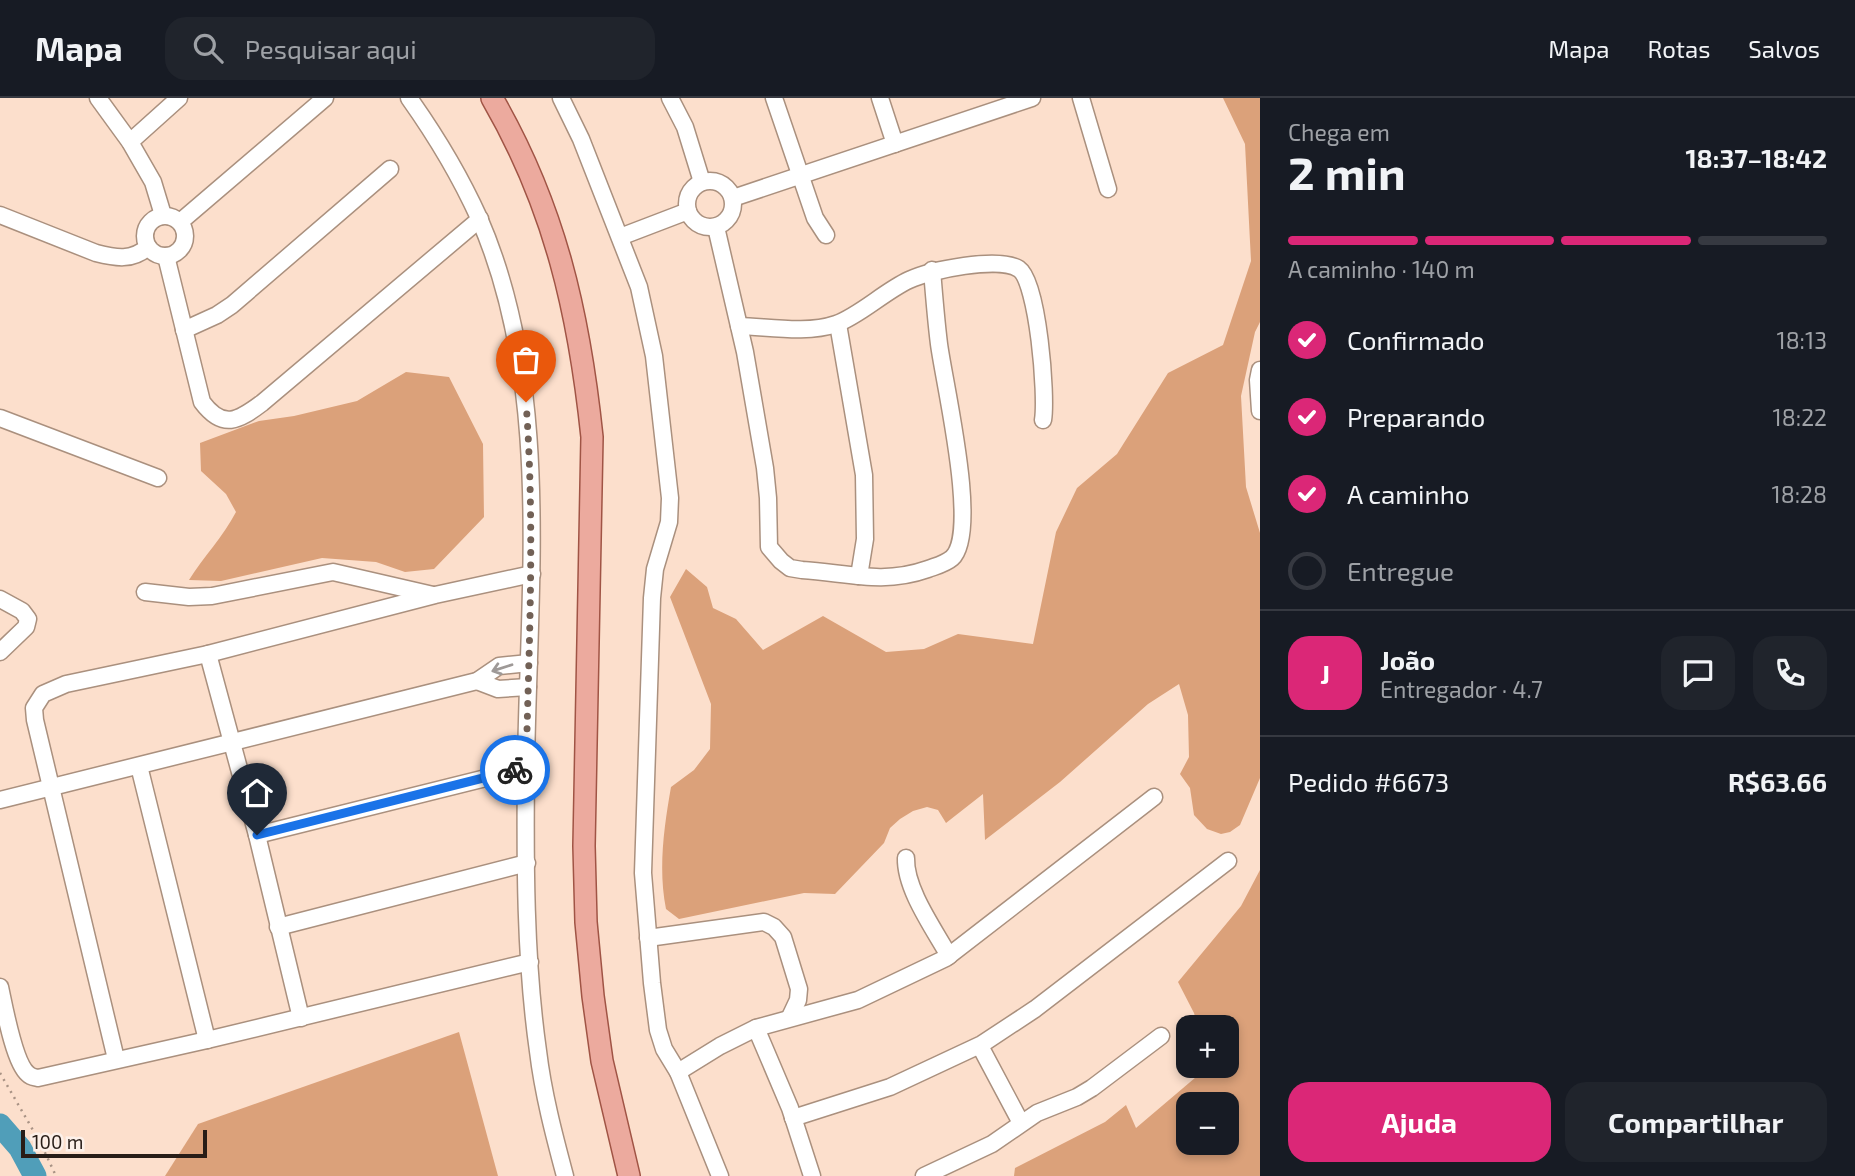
<!DOCTYPE html>
<html lang="pt">
<head>
<meta charset="utf-8">
<style>
	:root { --surface:#171b24; --page:#20242c; --text:#f1f3f6; --muted:#9ea1a6; --line:#363941; --accent:#db2777 }
	body { margin:0; font-family:"Exo 2",sans-serif; background:var(--page); color:var(--text); height:100vh; display:flex; flex-direction:column; font-size:26px; white-space:nowrap }
	* { box-sizing:border-box; margin:0 }
	p { font-size:23px; color:var(--muted) }
	.icon { flex:none; width:38px; height:38px; fill:none; stroke:currentColor; stroke-width:2; stroke-linecap:round; stroke-linejoin:round }
	.map { position:relative; flex:1; overflow:hidden }
	.details { display:flex; flex-direction:column; background:var(--surface); width:595px }
	.details>* { flex:none }
	.tools { position:absolute; left:1176px; top:917px; display:grid; gap:14px }
	.tools a { display:grid; place-items:center; width:63px; height:63px; border-radius:14px; background:var(--surface); box-shadow:0 4px 10px #0003; font-size:35px }
	.scale { position:absolute; left:21px; bottom:18px; width:186px; box-sizing:border-box; padding-left:7px; border:4px solid #281d17; border-top:0; font-size:19px; line-height:24px; white-space:nowrap; color:#281d17; -webkit-text-stroke:5px #fcf0e9; paint-order:stroke }
	.pin { position:absolute; display:grid; place-items:center; width:60px; height:60px; color:#fff; margin:-72px -30px; border-radius:50% 50% 50% 0; rotate:-45deg; box-shadow:0 0 7px #0007 }
	.pin .icon { rotate:45deg }
	.courier { position:absolute; display:grid; place-items:center; width:70px; height:70px; margin:-35px; border:5px solid #1a73e8; border-radius:50%; background:#fff; color:#222; box-shadow:0 2px 9px #0007 }
	.head em { font-style:normal; font-weight:700 }
	.head div { display:flex; flex-direction:column-reverse }
	.head { display:flex; align-items:center; justify-content:space-between; height:119px; padding:0 28px }
	h1 { font-size:46px; font-weight:700; line-height:52px }
	.bar { display:grid; grid-template-columns:repeat(4,1fr); gap:10px 7px; align-content:center; height:84px; padding:0 28px }
	.bar i { height:9px; border-radius:5px; background:var(--line) }
	.bar .current { background:var(--accent) }
	.bar p { grid-column:span 4 }
	.line { display:flex; align-items:center; gap:18px; padding:0 28px; border-top:2px solid var(--line) }
	.line div { flex:1 }
	.round { display:grid; place-items:center; flex:none; width:74px; height:74px; border-radius:21px; background:var(--page) }
	ol { padding:0 28px; list-style:none }
	li { display:flex; align-items:center; gap:21px; height:77px }
	li p { margin-inline-start:auto }
	li .icon { padding:7px; border-radius:50%; background:var(--accent); color:#fff; stroke-width:4 }
	li:last-child { color:var(--muted) }
	li i { width:38px; height:38px; border:4px solid var(--line); border-radius:50% }
	.action { display:flex; gap:14px; margin-top:auto; padding:14px 28px }
	.action a { flex:1; height:80px; border-radius:21px; background:var(--accent); color:#fff; font-size:28px; font-weight:700; line-height:80px; text-align:center }
	.action a+a { background:var(--page); color:var(--text) }
	header { display:flex; align-items:center; gap:42px; box-sizing:border-box; height:98px; padding:0 35px; background:var(--surface); border-bottom:2px solid var(--line) }
	header strong { font-size:33px }
	nav { display:flex; gap:38px; margin-inline-start:auto; font-size:24px }
	.search { width:490px; height:63px; background:var(--page); display:flex; align-items:center; gap:18px; box-sizing:border-box; padding:0 24px; border-radius:21px; color:var(--muted); font-size:26px }
	main { display:flex; flex:1; min-height:0 }
	.map>svg:first-child { display:block }
	.forest { fill:#dba17a; fill-rule:evenodd }
	.lines { fill:none; stroke-linecap:round; stroke-linejoin:round }
	.river { stroke:#509eb9; stroke-width:23 }
	.minor-casing { stroke:#aa907e; stroke-width:19 }
	.major-casing { stroke:#a05445; stroke-width:24 }
	.path { stroke:#a99385; stroke-width:2.5; stroke-dasharray:2 5; stroke-linecap:butt }
	.minor { stroke:#fff; stroke-width:16 }
	.major { stroke:#ecaa9e; stroke-width:21 }
	.oneway { stroke:#9e9997 }
	.done { stroke:#726156; stroke-width:7; stroke-dasharray:0 12.6 }
	.route { stroke:#1a73e8; stroke-width:9 }
</style>
</head>
<body>
<header>
<strong>Mapa</strong>
<div class="search"><svg class="icon" aria-label="search" viewBox="0 0 24 24"><circle cx="10" cy="10" r="6"/><path d="M15 15l6 6"/></svg>Pesquisar aqui</div>
<nav><a>Mapa</a><a>Rotas</a><a>Salvos</a></nav>
</header>
<main>
<div class="map">
<svg width="1260" height="1078" viewBox="0 0 1260 1078">
	<rect width="100%" height="100%" fill="#fcdfcc"/>
	<!-- forest -->
	<g class="forest">
		<path d="M1223,0H1260V224L1255,234L1241,298L1246,389L1260,435V680L1240,727L1230,734L1221,736L1207,731L1194,717L1190,690L1180,676L1189,659L1188,617L1179,586L1148,606L1060,684L985,742L983,696L946,725L938,712L927,709L913,713L900,721L890,730L884,745L835,796L804,795L679,821L666,811C658,771 664,729 671,689L694,672L710,651L711,606L670,499L686,471L707,489L713,510L736,521L763,552L823,518L886,554L924,551L958,536L1033,546L1056,434L1077,390L1117,356L1168,275L1223,247L1251,163L1245,46Z"/>
		<path d="M406,274L449,279L483,346L484,419L434,471L405,474L376,464L322,460L221,483L189,482C204,458 223,439 236,414L226,396L201,373L200,345L259,323L294,318L357,303Z"/>
		<path d="M1260,772V1078H1014L1015,1070L1105,1024L1126,1007L1136,1030L1209,968H1227V929H1198L1194,915L1178,884L1241,808ZM1227,1006V1045H1188V1006Z"/>
		<path d="M459,934L498,1078H165L198,1026Z"/>
	</g>
	<g class="lines">
		<!-- river -->
		<path class="river" d="M0,1027L20,1050L35,1078"/>
		<!-- minor casing -->
		<g class="minor-casing">
			<g id="minor">
				<path d="M98,0L130,44L153,84L163,117"/>
				<path d="M409,0C436,38 460,78 479,120C553,289 528,491 526,670C525,762 525,862 538,953C543,995 554,1037 565,1078"/>
				<path d="M561,0L581,41L639,189L654,258L670,400L669,424L655,471L652,500L643,775L652,885L658,932L664,951L678,974L720,1078"/>
				<path d="M670,0L685,29L702,84"/>
				<path d="M774,0L815,120L826,137"/>
				<path d="M880,0L895,46"/>
				<path d="M1081,0L1108,91"/>
				<path d="M130,44L179,0"/>
				<circle cx="710" cy="106" r="23"/>
				<path d="M733,100L1032,0"/>
				<path d="M0,117L96,155C116,160 132,163 148,149"/>
				<circle cx="165" cy="138" r="20"/>
				<path d="M180,124L325,0"/>
				<path d="M716,129L745,254L765,370L768,400L769,449L781,463L790,470L802,472C848,475 883,487 928,471C936,468 945,466 952,460C980,435 944,285 939,246C936,222 934,197 932,172"/>
				<path d="M620,139L688,113"/>
				<path d="M166,158L202,304C223,332 238,323 262,305L480,121"/>
				<path d="M838,226L864,377L865,441L859,478"/>
				<path d="M739,228C770,229 807,236 836,226C859,218 885,193 909,182C930,172 999,158 1019,171C1038,184 1047,298 1043,322"/>
				<path d="M184,232L217,217L232,207L390,71"/>
				<path d="M1260,272L1258,282L1260,313"/>
				<path d="M0,320L158,380"/>
				<path d="M145,494L189,499L212,498L333,474L433,497"/>
				<path d="M0,501L22,513L28,521L26,529L0,554"/>
				<path d="M208,556L257,737L301,920"/>
				<path d="M477,583L498,591L528,589"/>
				<path d="M139,668L207,942"/>
				<path d="M0,702L477,583L499,568L529,565"/>
				<path d="M257,737L526,670"/>
				<path d="M906,760C905,791 934,831 949,858"/>
				<path d="M278,829L527,765"/>
				<path d="M648,840L764,824L774,829L783,839L799,891L798,902L790,919"/>
				<path d="M0,889C4,907 14,965 28,976C31,979 34,979 38,980L207,942L530,864"/>
				<path d="M756,930L790,1010L812,1078"/>
				<path d="M980,948L1021,1025"/>
				<path d="M116,961L35,622L34,610L43,596L66,586L208,556L435,497L532,476"/>
				<path d="M678,974L720,948L756,930L858,902L946,860L1154,699"/>
				<path d="M793,1020L890,989L982,946L1035,911L1228,763"/>
				<path d="M924,1078L992,1046L1037,1015L1077,999L1092,990L1161,938"/>
			</g>
		</g>
		<!-- major casing -->
		<g class="major-casing">
			<path id="major" d="M492,0C555,109 579,215 592,339L584,748L586,824L593,898L602,963L629,1078"/>
		</g>
		<!-- path -->
		<path class="path" d="M0,975L41,1046L56,1078"/>
		<!-- minor -->
		<use href="#minor" class="minor"/>
		<!-- major -->
		<use href="#major" class="major"/>
	</g>
	<!-- one-way arrows -->
	<defs><path id="oneway-shaft" d="M-6 0H5M1.5-3L5.5 0L1.5 3" fill="none" stroke-width="1.6" stroke-linecap="round" stroke-linejoin="round" transform="scale(1.75)"/></defs>
	<use class="oneway" href="#oneway-shaft" transform="translate(502 570) rotate(162)"/>
	<g class="lines">
		<!-- done -->
		<path class="done" d="M515,672L526,670C529,547 535,426 526,304"/>
		<!-- route -->
		<path class="route" d="M257,737L515,672"/>
	</g>
</svg>
<div class="tools">
<a>+</a>
<a>−</a>
</div>
<div class="scale">100 m</div>
<div class="pin" style="left:526px;top:304px;background:#ea580c"><svg class="icon" aria-label="bag" viewBox="0 0 24 24"><path d="M5 8h14l-1 12H6zM9 8a3 3 0 0 1 6 0"/></svg></div>
<div class="pin" style="left:257px;top:737px;background:#1f2937"><svg class="icon" aria-label="home" viewBox="0 0 24 24"><path d="M3 11l9-7 9 7M6 9v11h12V9"/></svg></div>
<div class="courier" style="left:515px;top:672px"><svg class="icon" aria-label="bike" viewBox="0 0 24 24"><circle cx="6" cy="16" r="4"/><circle cx="18" cy="16" r="4"/><path d="M6 16l4-8h5l3 8M10 8l3 8H6M13 5h3"/></svg></div>
</div>
<section class="details">
<div class="head"><div><h1>2 min</h1><p>Chega em</p></div><em>18:37–18:42</em></div>
<div class="bar"><i class="current"></i><i class="current"></i><i class="current"></i><i></i><p>A caminho · 140 m</p></div>
<ol>
<li><svg class="icon" aria-label="check" viewBox="0 0 24 24"><path d="M5 12l5 5 9-10"/></svg>Confirmado<p>18:13</p></li>
<li><svg class="icon" aria-label="check" viewBox="0 0 24 24"><path d="M5 12l5 5 9-10"/></svg>Preparando<p>18:22</p></li>
<li><svg class="icon" aria-label="check" viewBox="0 0 24 24"><path d="M5 12l5 5 9-10"/></svg>A caminho<p>18:28</p></li>
<li><i></i>Entregue</li>
</ol>
<div class="line" style="height:126px"><b class="round" style="background:var(--accent);color:#fff">J</b><div><b>João</b><p>Entregador · 4.7</p></div><a class="round"><svg class="icon" aria-label="chat" viewBox="0 0 24 24"><path d="M4 5h16v11H9l-5 4z"/></svg></a><a class="round"><svg class="icon" aria-label="phone" viewBox="0 0 24 24"><path d="M5 4h4l2 5-3 2q2 4 5 5l2-3 5 2v4C11 20 4 13 5 4z"/></svg></a></div>
<div class="line" style="height:91px"><div>Pedido #6673</div><b>R$63.66</b></div>
<div class="action"><a>Ajuda</a><a>Compartilhar</a></div>
</section>
</main>
</body>
</html>
